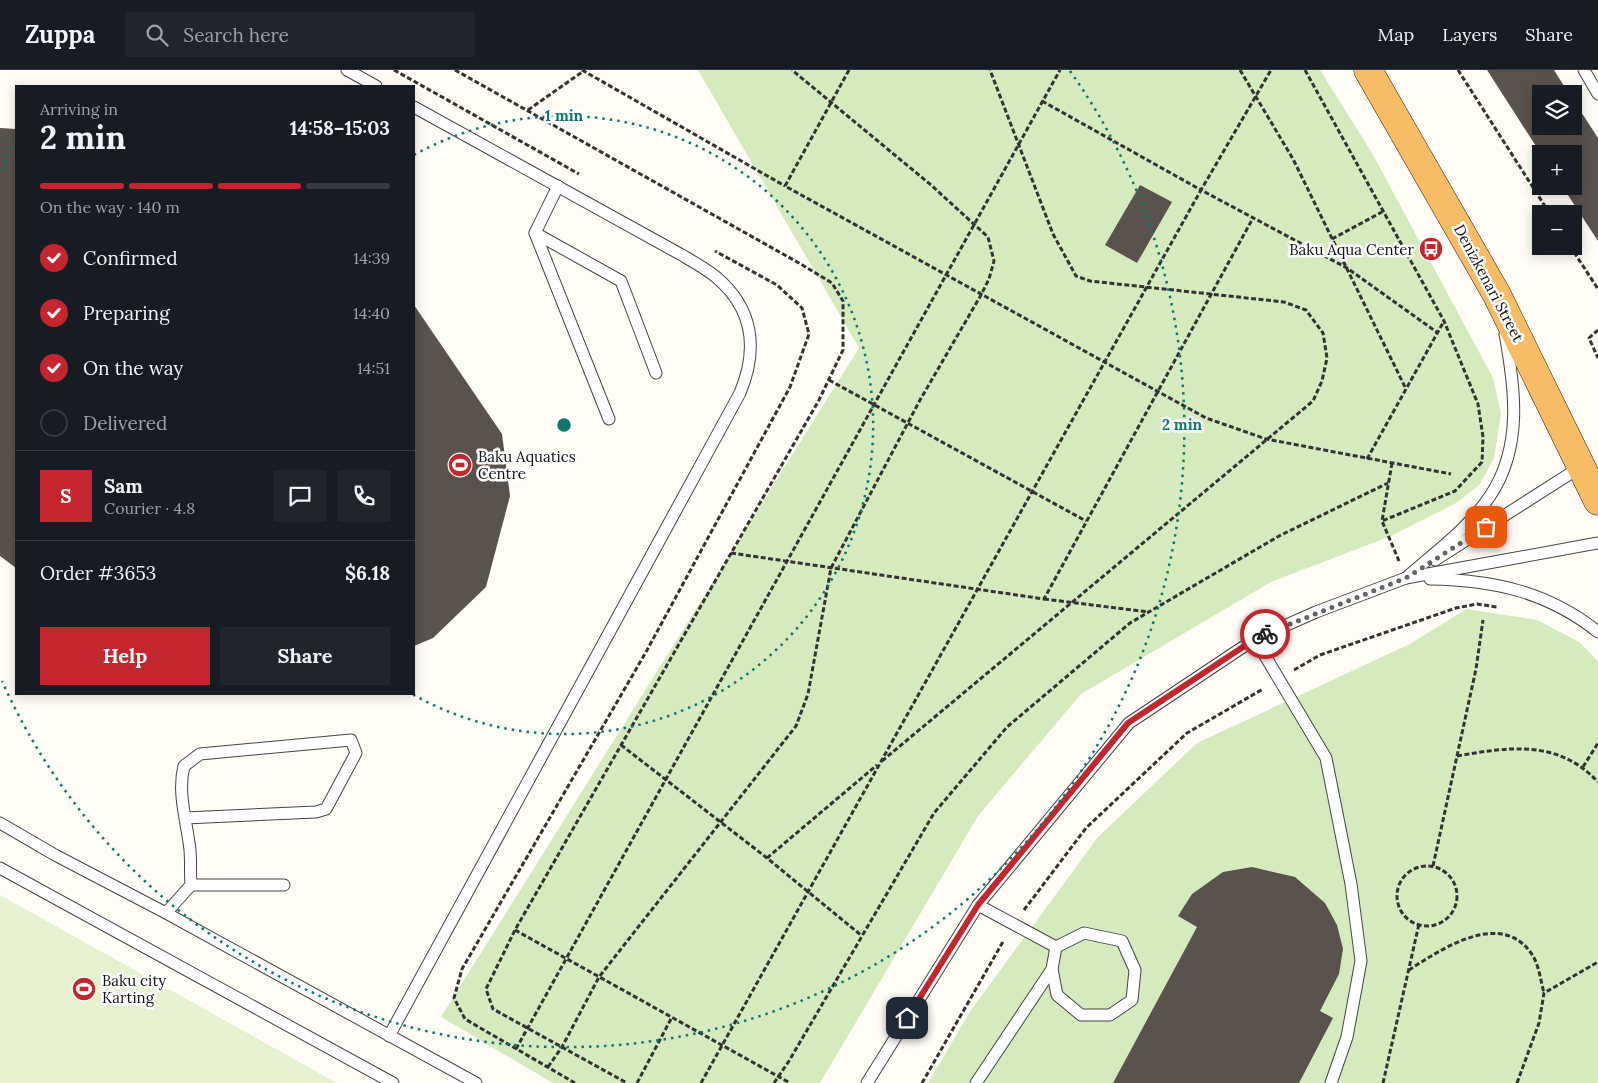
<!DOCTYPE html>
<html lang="en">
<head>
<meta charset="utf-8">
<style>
	:root { --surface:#171b24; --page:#20242c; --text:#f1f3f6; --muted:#9ea1a6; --line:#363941; --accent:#c4262e }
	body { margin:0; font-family:Lora,serif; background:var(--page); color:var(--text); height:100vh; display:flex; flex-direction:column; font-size:19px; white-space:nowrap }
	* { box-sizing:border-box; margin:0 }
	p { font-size:16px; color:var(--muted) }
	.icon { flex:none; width:28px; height:28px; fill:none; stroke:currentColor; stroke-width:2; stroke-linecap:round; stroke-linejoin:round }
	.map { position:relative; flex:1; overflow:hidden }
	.panel { position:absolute; left:15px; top:15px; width:400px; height:610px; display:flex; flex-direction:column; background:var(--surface); border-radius:0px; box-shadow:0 2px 12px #0003 }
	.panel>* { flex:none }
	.tools { position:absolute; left:1532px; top:15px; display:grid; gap:10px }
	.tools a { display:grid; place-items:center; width:50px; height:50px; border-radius:0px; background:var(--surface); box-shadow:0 2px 12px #0003; font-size:25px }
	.pin { position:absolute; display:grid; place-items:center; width:42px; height:42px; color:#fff; margin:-21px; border-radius:10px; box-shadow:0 2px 8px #0006 }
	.courier { position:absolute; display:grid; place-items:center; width:50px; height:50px; margin:-25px; border:4px solid #c4262e; border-radius:50%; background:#fff; color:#222; box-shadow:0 1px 6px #0007 }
	.head em { font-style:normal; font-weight:700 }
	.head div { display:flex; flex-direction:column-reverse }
	.head { display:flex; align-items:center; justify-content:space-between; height:85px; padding:0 25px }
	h1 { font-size:32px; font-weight:700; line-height:38px }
	.bar { display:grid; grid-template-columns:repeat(4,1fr); gap:8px 5px; align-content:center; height:60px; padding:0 25px }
	.bar i { height:6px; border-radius:4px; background:var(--line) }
	.bar .current { background:var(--accent) }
	.bar p { grid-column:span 4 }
	.line { display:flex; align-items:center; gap:12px; padding:0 25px; border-top:1px solid var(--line) }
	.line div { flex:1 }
	.round { display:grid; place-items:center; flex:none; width:52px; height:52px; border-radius:0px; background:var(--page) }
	ol { padding:0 25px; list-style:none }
	li { display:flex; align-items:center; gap:15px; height:55px }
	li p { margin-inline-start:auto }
	li .icon { padding:5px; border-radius:50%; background:var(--accent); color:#fff; stroke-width:4 }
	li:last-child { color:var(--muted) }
	li i { width:28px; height:28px; border:2px solid var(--line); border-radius:50% }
	.primary-button { display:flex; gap:10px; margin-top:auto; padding:10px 25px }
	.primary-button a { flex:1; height:58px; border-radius:0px; background:var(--accent); color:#fff; font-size:20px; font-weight:700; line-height:58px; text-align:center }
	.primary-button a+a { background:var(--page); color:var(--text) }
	header { display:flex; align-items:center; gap:30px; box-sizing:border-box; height:70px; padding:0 25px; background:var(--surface); border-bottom:1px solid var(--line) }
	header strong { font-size:24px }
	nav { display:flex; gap:28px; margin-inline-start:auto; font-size:18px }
	.search { width:350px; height:45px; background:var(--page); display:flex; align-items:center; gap:12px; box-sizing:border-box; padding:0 18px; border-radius:0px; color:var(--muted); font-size:19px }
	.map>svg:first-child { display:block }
	.green { fill:#d5ebbd }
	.pitch { fill:#e6f2cf }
	.building { fill:#5a524d }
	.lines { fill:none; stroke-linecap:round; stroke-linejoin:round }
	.service-casing { stroke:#444; stroke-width:13 }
	.trunk-casing { stroke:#222; stroke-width:29 }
	.path { stroke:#333; stroke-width:3; stroke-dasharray:5 2.5; stroke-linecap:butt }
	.service { stroke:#fff; stroke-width:11 }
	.trunk { stroke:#f7bc64; stroke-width:28 }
	.done { stroke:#646461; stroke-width:5; stroke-dasharray:0 9 }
	.route { stroke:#c4262e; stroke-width:6 }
	.ring { fill:none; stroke:#0f766e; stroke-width:2.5; stroke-dasharray:2.5 5 }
	.labels { text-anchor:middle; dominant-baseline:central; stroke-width:5; stroke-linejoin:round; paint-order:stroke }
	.poi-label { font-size:15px; fill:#111; stroke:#fff; text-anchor:start }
	.street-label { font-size:15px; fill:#111; stroke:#fff }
	.centre { fill:#0f766e; stroke:#fff; stroke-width:2.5 }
	.ring-label { font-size:15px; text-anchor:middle; font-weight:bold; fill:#0f766e; stroke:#fff; stroke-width:5; stroke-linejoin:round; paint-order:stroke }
</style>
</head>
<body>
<header>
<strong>Zuppa</strong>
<div class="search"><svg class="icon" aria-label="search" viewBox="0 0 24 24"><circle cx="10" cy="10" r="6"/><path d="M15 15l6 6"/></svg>Search here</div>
<nav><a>Map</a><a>Layers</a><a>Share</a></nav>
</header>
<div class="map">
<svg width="1598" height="1013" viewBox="0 0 1598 1013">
	<rect width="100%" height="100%" fill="#fffdf5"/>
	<!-- green -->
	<g class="green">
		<path d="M698,0H1320L1372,83L1493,308L1501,344L1494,388L1480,414L1458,432L1391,466L1271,512L1081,624L978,746L820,1013H553L441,947L859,278Z"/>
		<path d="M1466,539L1537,550L1579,572L1598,591V1013H928L971,940L1098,767L1197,673L1410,574Z"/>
	</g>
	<!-- pitch -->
	<path class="pitch" d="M0,825L337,1013H0Z"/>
	<!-- building -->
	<g class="building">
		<path d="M1487,0H1554L1569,24H1541V56H1574V31L1598,68V171L1562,116H1574V84H1541Z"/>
		<path d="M0,58L16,59V498L0,486Z"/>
		<path d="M1140,115L1172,132L1137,193L1105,175Z"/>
		<path d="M414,235L502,364L510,426L486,517L433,568L414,576Z"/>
		<path d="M1252,797L1295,807L1325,833L1337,855L1343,879L1339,904L1320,941L1333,948L1299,1013H1113L1197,857L1178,846L1192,824L1223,802Z"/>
	</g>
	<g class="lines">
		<!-- service casing -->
		<g class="service-casing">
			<g id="service">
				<path d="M347,0L376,16"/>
				<path d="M1584,0L1598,24"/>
				<path d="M558,116L535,163L609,349"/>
				<path d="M535,163L621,211L656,303"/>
				<path d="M1435,490L1582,396"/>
				<path d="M1406,508C1434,483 1469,458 1490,426C1523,377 1515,318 1505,264"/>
				<path d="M1430,509C1494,510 1548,522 1598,562"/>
				<path d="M1255,569L1326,688L1351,814L1361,891L1347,967L1331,1013"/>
				<path d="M0,753L55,785L166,843L476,1013"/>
				<path d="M0,798L393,1013"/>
				<path d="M191,815H284"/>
				<path d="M166,843L191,815C190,803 191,792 190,780C187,752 177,723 184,696L200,684L351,670L356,683L326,739L316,742L185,748"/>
				<path d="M1052,899L1057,925L1081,945H1110L1132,930L1135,900L1122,871L1084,863L1056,877"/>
				<path d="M389,966L740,323C758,280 754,239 716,207C705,198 692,191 680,184L414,37"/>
				<path d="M867,1013L978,835L1129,653L1255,569L1316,542L1406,508L1598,473"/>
				<path d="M976,1013L1052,899L1056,877L978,835"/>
			</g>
		</g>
		<!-- trunk casing -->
		<g class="trunk-casing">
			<path id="trunk" d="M1368,0L1497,225L1598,431"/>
		</g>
		<!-- path -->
		<g class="path">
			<path d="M394,0L579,104"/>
			<path d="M455,0L799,193L832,213L843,231V280L819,330L515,860L486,919L493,939L627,1013"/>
			<path d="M582,0L785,116"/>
			<path d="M849,0L785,116L1206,348L1266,369L1451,404"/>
			<path d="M1240,0L1293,89L1406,319"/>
			<path d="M1305,0L1444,251L1478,334L1483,367L1482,392L1455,421L1382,451"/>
			<path d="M1458,0L1550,144"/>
			<path d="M1042,31L1201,120L1271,0"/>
			<path d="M528,40L585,0"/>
			<path d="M1332,169L1382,142"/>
			<path d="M1570,176L1598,219"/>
			<path d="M1598,260L1589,268L1598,288"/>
			<path d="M829,310L1086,451"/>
			<path d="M1367,389L1444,251"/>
			<path d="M1392,393L1382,451L1399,491"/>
			<path d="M731,483L1044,529L1253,148"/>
			<path d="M1044,529L1149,542"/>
			<path d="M1294,600L1320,585L1456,538L1477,534L1497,537"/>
			<path d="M621,675L767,788L862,866"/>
			<path d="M1457,686C1509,677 1558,669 1598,712"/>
			<path d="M882,691L1313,331L1322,311L1327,288L1323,263L1306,240L1284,232L1090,211L1076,206L1053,164L990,0"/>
			<path d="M1583,697L1598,673"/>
			<path d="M767,788L877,695"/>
			<path d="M1433,796L1476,599L1483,550"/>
			<circle cx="1427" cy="826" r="30"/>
			<path d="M1024,840L1086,758L1187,663L1263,619"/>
			<path d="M515,860L790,1013"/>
			<path d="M1409,900C1443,878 1503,838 1533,886C1539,896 1541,912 1544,923"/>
			<path d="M516,979L1060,0"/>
			<path d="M548,997L562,977L599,907L796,656L808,624L831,498L920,330L981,225L989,209L994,191L988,167L931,115L792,0"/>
			<path d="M575,1013L465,949L454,928L462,899L646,582L790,317L809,264L802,238L777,215L715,181"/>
			<path d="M637,1013L672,947"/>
			<path d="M701,1013L1201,120L1347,198L1438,263"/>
			<path d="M774,1013L789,991L934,743L1007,657L1130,553L1279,466L1388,413"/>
			<path d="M922,1013L1004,870"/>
			<path d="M1383,1013L1419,854"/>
			<path d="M1517,1013L1539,953L1544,923L1598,892"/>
		</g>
		<!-- service -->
		<use href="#service" class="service"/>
		<!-- trunk -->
		<use href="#trunk" class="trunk"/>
	</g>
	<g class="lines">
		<!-- done -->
		<path class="done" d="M1265,564L1406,508L1486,457"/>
		<!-- route -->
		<path class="route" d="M907,948L978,835L1128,653L1255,569L1265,564"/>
	</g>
	<!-- distance rings -->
	<g class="ring">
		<path d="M414 85A309 309 0 1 1 412 624"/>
		<path d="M2 99A618 618 0 0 1 16 70M1070 1A618 618 0 1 1 2 611"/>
	</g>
	<!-- icons -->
	<defs>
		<g id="bus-disc" transform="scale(1.25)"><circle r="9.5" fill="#c4262e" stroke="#fff"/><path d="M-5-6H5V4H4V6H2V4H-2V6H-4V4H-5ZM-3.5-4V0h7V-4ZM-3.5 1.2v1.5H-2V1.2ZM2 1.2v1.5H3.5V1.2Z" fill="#fff"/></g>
		<g id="stadium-disc" transform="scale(1.25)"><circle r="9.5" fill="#c4262e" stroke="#fff"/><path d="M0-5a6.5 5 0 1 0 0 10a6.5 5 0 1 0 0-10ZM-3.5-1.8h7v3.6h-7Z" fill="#fff"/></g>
	</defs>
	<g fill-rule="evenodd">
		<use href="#bus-disc" x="1431" y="179"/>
		<use href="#stadium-disc" x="460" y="395"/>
		<use href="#stadium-disc" x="84" y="919"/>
	</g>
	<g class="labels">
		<!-- poi labels -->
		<g class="poi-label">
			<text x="1414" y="179" text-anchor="end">Baku Aqua Center</text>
			<text x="478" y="386">Baku Aquatics<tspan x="478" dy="17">Centre</tspan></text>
			<text x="102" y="910">Baku city<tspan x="102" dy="17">Karting</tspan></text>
		</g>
		<!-- street labels -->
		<g class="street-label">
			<text transform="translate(1489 213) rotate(62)">Denizkenari Street</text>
		</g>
	</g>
	<circle cx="564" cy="355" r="8" class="centre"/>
	<g class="ring-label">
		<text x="564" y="51">1 min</text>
		<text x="1182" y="360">2 min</text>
	</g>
</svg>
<div class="tools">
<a><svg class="icon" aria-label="layers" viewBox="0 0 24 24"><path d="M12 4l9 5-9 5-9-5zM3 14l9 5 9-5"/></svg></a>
<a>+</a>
<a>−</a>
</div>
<div class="pin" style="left:1486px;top:457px;background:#ea580c"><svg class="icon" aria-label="bag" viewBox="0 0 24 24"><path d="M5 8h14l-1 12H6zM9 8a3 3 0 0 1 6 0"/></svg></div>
<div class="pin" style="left:907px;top:948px;background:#1f2937"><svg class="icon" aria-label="home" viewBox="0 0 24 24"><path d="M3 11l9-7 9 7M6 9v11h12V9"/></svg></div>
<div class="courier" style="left:1265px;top:564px"><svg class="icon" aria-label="bike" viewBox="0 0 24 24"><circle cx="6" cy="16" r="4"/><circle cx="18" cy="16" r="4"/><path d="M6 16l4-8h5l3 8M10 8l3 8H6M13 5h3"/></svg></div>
<section class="panel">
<div class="head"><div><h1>2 min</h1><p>Arriving in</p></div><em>14:58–15:03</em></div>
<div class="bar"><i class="current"></i><i class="current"></i><i class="current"></i><i></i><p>On the way · 140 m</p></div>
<ol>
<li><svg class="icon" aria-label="check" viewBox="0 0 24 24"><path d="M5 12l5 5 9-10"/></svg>Confirmed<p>14:39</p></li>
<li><svg class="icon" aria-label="check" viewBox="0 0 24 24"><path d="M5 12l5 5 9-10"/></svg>Preparing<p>14:40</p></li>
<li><svg class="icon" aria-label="check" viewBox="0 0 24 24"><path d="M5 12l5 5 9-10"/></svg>On the way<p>14:51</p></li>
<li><i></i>Delivered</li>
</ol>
<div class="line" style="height:90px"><b class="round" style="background:var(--accent);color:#fff">S</b><div><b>Sam</b><p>Courier · 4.8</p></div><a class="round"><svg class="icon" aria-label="chat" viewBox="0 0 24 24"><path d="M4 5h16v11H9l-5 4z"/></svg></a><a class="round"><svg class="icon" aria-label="phone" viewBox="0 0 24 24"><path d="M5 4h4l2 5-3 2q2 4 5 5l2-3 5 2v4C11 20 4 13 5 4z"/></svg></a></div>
<div class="line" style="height:65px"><div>Order #3653</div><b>$6.18</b></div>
<div class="primary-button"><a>Help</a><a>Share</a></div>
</section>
</div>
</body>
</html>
